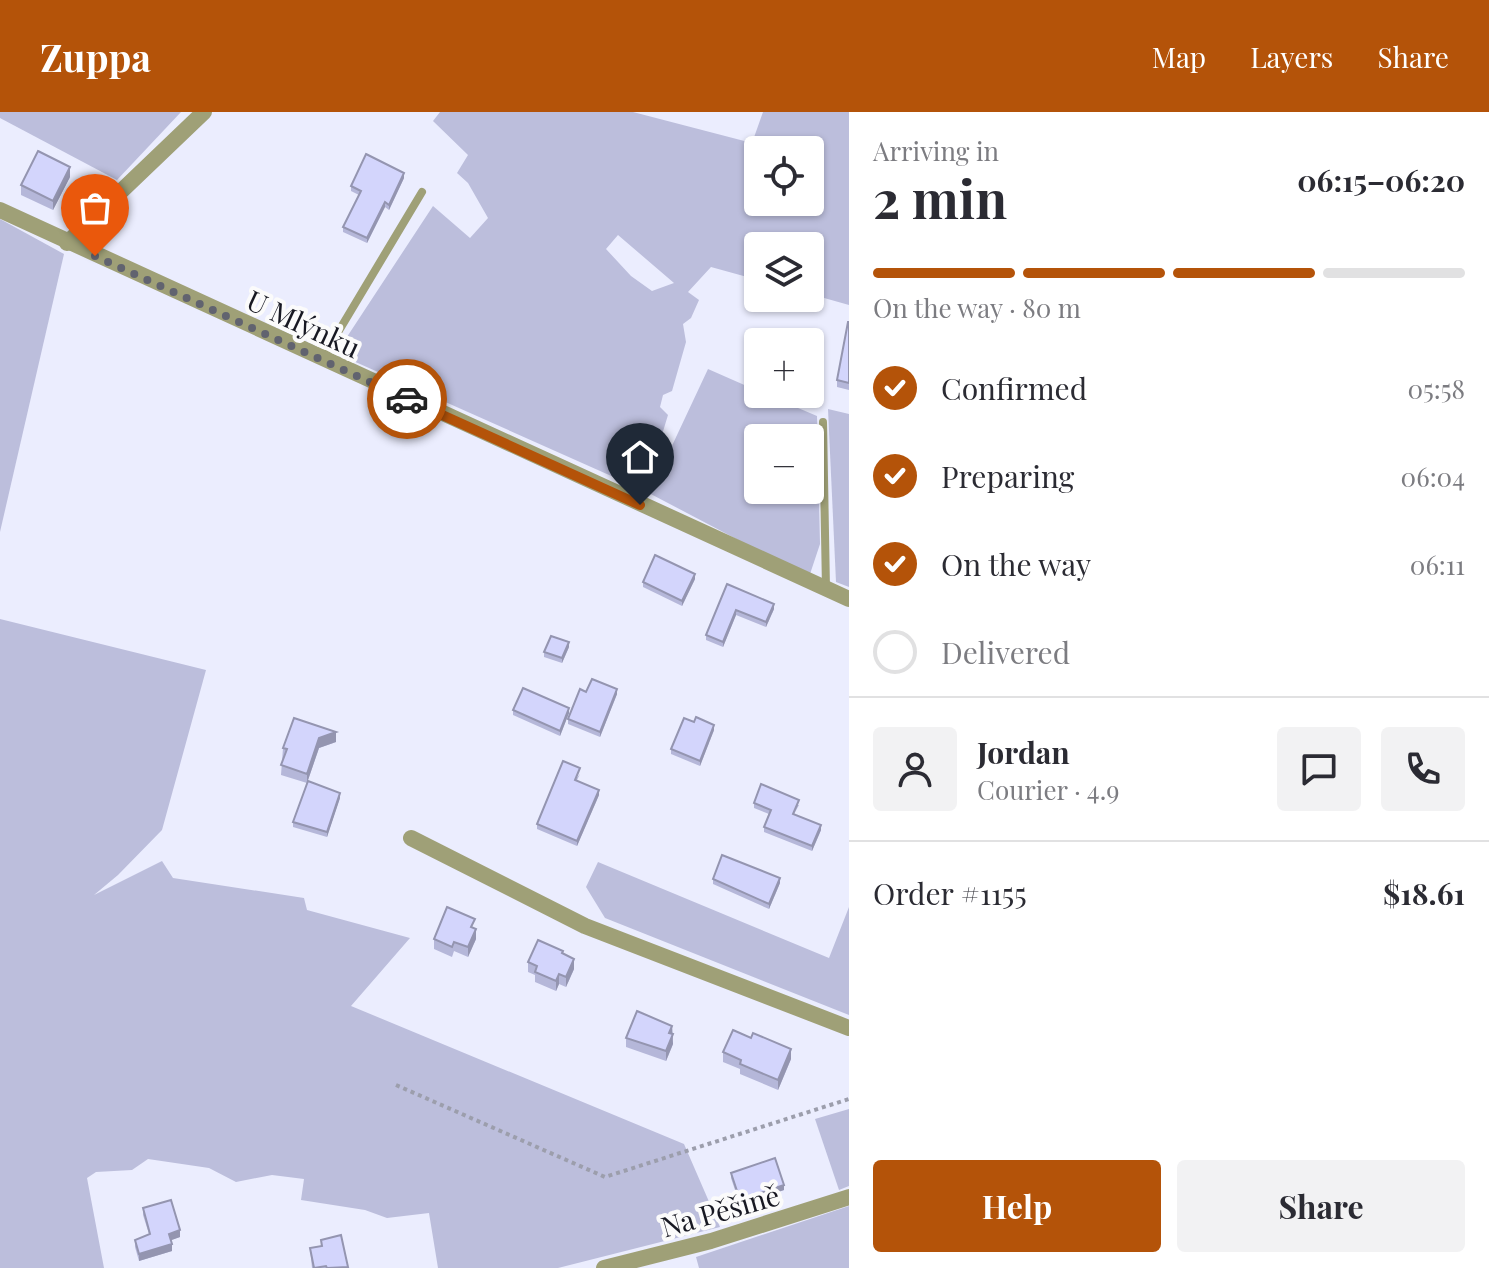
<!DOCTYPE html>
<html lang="en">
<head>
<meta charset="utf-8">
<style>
	:root { --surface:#fff; --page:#f2f2f3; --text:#2b2b33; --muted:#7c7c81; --line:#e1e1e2; --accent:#b45309 }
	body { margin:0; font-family:"Playfair Display",serif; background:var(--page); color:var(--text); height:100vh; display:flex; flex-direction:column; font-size:30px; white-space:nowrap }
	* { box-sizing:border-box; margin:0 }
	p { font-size:26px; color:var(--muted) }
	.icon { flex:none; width:44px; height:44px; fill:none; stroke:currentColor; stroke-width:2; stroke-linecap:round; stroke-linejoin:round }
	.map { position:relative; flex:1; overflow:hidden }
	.side { display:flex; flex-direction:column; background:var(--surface); width:640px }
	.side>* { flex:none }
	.tools { position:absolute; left:744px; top:24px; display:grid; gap:16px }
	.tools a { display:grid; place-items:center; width:80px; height:80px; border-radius:8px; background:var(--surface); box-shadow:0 2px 6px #0004; font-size:40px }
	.pin { position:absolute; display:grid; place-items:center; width:68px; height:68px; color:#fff; margin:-82px -34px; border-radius:50% 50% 50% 0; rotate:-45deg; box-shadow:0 0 8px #0007 }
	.pin .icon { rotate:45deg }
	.courier { position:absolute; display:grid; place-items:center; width:80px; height:80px; margin:-40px; border:6px solid #b45309; border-radius:50%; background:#fff; color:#222; box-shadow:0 2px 10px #0007 }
	.headline em { font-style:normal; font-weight:700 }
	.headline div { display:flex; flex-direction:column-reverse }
	.headline { display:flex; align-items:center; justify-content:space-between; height:136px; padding:0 24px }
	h1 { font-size:52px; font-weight:700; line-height:60px }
	.bar { display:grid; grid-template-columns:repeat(4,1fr); gap:12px 8px; align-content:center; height:96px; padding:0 24px }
	.bar i { height:10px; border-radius:6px; background:var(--line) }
	.bar .selected { background:var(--accent) }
	.bar p { grid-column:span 4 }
	.line { display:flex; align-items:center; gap:20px; padding:0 24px; border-top:2px solid var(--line) }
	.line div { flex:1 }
	.round { display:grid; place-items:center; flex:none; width:84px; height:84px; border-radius:8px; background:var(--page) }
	ol { padding:0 24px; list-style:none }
	li { display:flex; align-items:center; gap:24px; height:88px }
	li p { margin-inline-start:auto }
	li .icon { padding:8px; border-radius:50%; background:var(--accent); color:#fff; stroke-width:4 }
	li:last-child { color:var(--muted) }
	li i { width:44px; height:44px; border:4px solid var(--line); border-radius:50% }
	.action { display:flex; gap:16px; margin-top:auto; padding:16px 24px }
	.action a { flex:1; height:92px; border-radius:8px; background:var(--accent); color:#fff; font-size:32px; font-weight:700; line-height:92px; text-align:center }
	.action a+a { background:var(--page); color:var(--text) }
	header { display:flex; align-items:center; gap:48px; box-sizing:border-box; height:112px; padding:0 40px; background:var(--accent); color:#fff }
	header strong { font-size:38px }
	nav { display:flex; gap:44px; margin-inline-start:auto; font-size:28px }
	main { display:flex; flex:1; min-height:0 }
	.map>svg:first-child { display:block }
	.green { fill:#bcbedc; fill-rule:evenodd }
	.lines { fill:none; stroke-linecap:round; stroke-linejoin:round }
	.path { stroke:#9c9eac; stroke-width:4; stroke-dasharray:4 4; stroke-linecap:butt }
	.service { stroke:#9fa077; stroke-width:8 }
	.minor { stroke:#9fa077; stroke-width:16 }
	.wall { fill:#b5b7d9 }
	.shaded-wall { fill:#9495b0 }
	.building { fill:#d3d5fc; stroke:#9495b0; stroke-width:2 }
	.done { stroke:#61636f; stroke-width:8; stroke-dasharray:0 14.4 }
	.route { stroke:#b45309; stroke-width:10 }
	.labels { text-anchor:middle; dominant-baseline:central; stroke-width:8; stroke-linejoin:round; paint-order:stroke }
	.street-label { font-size:28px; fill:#171822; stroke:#fbfbfb }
</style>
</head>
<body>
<header>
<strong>Zuppa</strong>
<nav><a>Map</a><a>Layers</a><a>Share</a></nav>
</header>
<main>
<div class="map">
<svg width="849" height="1156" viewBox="0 0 849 1156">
	<rect width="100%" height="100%" fill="#ebedfe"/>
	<!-- green -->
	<g class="green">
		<path d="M0,0H181L117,68L0,6Z"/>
		<path d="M440,0H633L752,31L763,0H849V193L810,182V134H758V168L711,155L688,180L699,188L691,206L683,212L686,230L672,279L663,283L660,295L668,303L646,375L670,338L708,257L758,279V282H765L817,304L820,432L809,465L645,379L342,244L341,234L433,94L470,126L488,106L468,71L457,61L468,43L433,9ZM758,38H810V90H758ZM618,123L674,171L652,179L631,164L606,137ZM758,326H810V378H758Z"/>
		<path d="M0,107L64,142L0,420Z"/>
		<path d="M828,297L849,302V475L836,470Z"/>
		<path d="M0,507L206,558L162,718L118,763L94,783L162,749L173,766L304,786L307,798L410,826L351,894L684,1032L720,1115L558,1156H438L429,1101L387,1106L365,1098L301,1088L304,1067L272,1063L236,1070L209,1056L148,1047L132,1058L96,1060L87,1066L104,1156H0Z"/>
		<path d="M598,750L829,846L849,795V903L605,806L586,775Z"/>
		<path d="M849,997V1074L839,1078L815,1007Z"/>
		<path d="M849,1094V1156H699L696,1145Z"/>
	</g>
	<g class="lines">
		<!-- path -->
		<path class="path" d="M396,973L605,1065L849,987"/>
		<!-- service -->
		<g class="service">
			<path d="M322,247L422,80"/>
			<path d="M823,310L826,477"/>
		</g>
		<!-- minor -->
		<g class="minor">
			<path d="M0,98L849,487"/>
			<path d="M67,131L204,0"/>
			<path d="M411,726L585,814L849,916"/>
			<path d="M604,1156L711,1129L849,1085"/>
		</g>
	</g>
	<!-- wall -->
	<g class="wall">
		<path d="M70,65L53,98L21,83V73Z"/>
		<path d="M404,66L389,98L385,95L367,131L343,120V115L359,83L351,79V74Z"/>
		<path d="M849,210V278L837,275V268Z"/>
		<path d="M695,467L682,494L643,475V470Z"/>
		<path d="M727,472L774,497L766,515L736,503L723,535L706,528V523Z"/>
		<path d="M569,535L562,551L544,545V540Z"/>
		<path d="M586,580L617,582L600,625L568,612V607Z"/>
		<path d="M513,598L569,601L560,624L513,603Z"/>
		<path d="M714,618L700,654L671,642V637Z"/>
		<path d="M336,630L319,636L307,671L281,663L283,636Z"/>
		<path d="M580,662L577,668L599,683L577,734L537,717V712Z"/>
		<path d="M340,686L327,725L293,715V710Z"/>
		<path d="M754,691L799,693L794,702L821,718L812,739L764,720V715L769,702L754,696Z"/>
		<path d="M713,767L780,771L769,797L713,772Z"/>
		<path d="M475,816L476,827L468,845L454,839L452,845L434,837V827Z"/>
		<path d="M563,842L574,857L566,875L559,872L556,879L535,870V863L528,860V850Z"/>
		<path d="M672,914L673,932L666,949L626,935V926Z"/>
		<path d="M723,940L791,947L778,978L740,962V957L723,950Z"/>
		<path d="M731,1061L784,1078L740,1093L731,1066Z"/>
		<path d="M143,1096L180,1125L171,1128L172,1139L139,1149L135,1135V1128L149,1122L143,1103Z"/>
		<path d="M321,1128L348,1156H312L310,1136L321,1134Z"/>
	</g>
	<!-- shaded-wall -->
	<g class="shaded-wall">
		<path d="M70,55V65L53,98V89Z"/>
		<path d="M404,61V66L389,98V93Z"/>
		<path d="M385,90V95L367,131V126Z"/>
		<path d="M695,462V467L682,494V489Z"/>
		<path d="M774,492V497L766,515V510Z"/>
		<path d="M736,498V503L723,535V530Z"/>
		<path d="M569,530V535L562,551V546Z"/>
		<path d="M617,577V582L600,625V620Z"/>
		<path d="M569,596V601L560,624V619Z"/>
		<path d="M714,613V618L700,654V649Z"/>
		<path d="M336,620V630L319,636L307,671V662L319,626Z"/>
		<path d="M599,678V683L577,734V729Z"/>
		<path d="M340,681V686L327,725V720Z"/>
		<path d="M821,713V718L812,739V734Z"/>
		<path d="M780,766V771L769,797V792Z"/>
		<path d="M476,817V827L468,845V835Z"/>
		<path d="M574,847V857L566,875V865Z"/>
		<path d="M559,862V872L556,879V869Z"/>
		<path d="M672,914L673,932L666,949V939L669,921Z"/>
		<path d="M791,937V947L778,978V968Z"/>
		<path d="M784,1073V1078L740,1093V1088Z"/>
		<path d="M180,1118V1125L169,1129V1122Z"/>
		<path d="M172,1132V1139L139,1149V1142Z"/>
	</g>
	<!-- building -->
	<g class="building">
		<path d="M38,39L70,55L53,89L21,73Z"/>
		<path d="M366,42L404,61L389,93L385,90L367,126L343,115L361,79L351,74Z"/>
		<path d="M848,210H849V271L837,268Z"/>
		<path d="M655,443L695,462L682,489L643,470Z"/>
		<path d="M727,472L774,492L766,510L736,498L723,530L706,523Z"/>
		<path d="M551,524L569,530L562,546L544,540Z"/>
		<path d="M592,567L617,577L600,620L568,607L580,577L586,580Z"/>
		<path d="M523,576L569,596L560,619L513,598Z"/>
		<path d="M696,605L714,613L700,649L671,637L684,606L694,610Z"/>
		<path d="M294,606L336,620L319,626L307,662L281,653L287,637L283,636Z"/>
		<path d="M563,649L580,656L575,668L599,678L577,729L537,712Z"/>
		<path d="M308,669L340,681L327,720L293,710Z"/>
		<path d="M761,672L799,688L793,702L821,713L812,734L764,715L771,698L754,691Z"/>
		<path d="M722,743L780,766L769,792L713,767Z"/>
		<path d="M447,795L475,807L471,815L476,817L468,835L454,830L452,835L434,827Z"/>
		<path d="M538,828L563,839L562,841L574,847L566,865L559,862L556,869L535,860L537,854L528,850Z"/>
		<path d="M637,899L672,914L669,921L673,922L666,939L626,926Z"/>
		<path d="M733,918L751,926L753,921L791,937L778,968L740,952L741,948L723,940Z"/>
		<path d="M775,1046L784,1073L740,1088L731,1061Z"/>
		<path d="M171,1088L180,1118L169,1122L172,1132L139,1142L135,1128L150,1122L143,1096Z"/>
		<path d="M341,1123L348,1155L327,1156L326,1154L314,1156L310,1136L322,1134L321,1128Z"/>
	</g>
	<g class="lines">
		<!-- done -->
		<path class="done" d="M95,144L407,287"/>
		<!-- route -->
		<path class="route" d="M407,287L640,393"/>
	</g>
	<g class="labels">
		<!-- street labels -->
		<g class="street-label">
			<text transform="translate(304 211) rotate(25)">U Mlýnku</text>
			<text transform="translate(720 1098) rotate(-16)">Na Pěšině</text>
		</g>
	</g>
</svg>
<div class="tools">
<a><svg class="icon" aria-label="locate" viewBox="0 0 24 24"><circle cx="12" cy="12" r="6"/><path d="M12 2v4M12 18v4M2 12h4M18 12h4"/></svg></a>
<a><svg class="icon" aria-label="layers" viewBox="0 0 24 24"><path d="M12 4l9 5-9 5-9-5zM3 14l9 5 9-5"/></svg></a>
<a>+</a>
<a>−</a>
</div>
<div class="pin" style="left:95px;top:144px;background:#ea580c"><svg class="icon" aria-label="bag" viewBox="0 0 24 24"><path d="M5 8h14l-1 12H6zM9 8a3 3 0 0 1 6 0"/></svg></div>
<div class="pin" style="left:640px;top:393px;background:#1f2937"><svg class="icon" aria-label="home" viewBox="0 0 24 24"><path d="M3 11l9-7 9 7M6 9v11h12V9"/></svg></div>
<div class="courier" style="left:407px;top:287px"><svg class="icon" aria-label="car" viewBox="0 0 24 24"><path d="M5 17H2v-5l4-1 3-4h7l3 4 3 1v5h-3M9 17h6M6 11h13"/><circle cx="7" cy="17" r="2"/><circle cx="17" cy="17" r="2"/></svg></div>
</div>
<section class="side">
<div class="headline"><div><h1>2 min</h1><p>Arriving in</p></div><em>06:15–06:20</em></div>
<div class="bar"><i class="selected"></i><i class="selected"></i><i class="selected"></i><i></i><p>On the way · 80 m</p></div>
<ol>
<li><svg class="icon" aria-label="check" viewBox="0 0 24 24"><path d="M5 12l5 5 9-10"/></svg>Confirmed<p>05:58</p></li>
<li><svg class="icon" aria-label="check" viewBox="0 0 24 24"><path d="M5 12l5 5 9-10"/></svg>Preparing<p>06:04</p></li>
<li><svg class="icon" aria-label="check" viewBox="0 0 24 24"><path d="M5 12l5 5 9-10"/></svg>On the way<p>06:11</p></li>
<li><i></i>Delivered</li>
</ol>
<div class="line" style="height:144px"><a class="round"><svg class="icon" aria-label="person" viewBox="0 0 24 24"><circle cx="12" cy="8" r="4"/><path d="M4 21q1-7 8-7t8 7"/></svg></a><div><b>Jordan</b><p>Courier · 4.9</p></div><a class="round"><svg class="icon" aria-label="chat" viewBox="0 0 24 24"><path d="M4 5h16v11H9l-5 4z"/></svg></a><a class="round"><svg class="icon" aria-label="phone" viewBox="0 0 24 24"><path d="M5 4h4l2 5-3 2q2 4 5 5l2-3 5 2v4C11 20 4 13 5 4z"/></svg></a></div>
<div class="line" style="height:104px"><div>Order #1155</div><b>$18.61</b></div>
<div class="action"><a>Help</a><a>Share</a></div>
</section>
</main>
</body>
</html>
